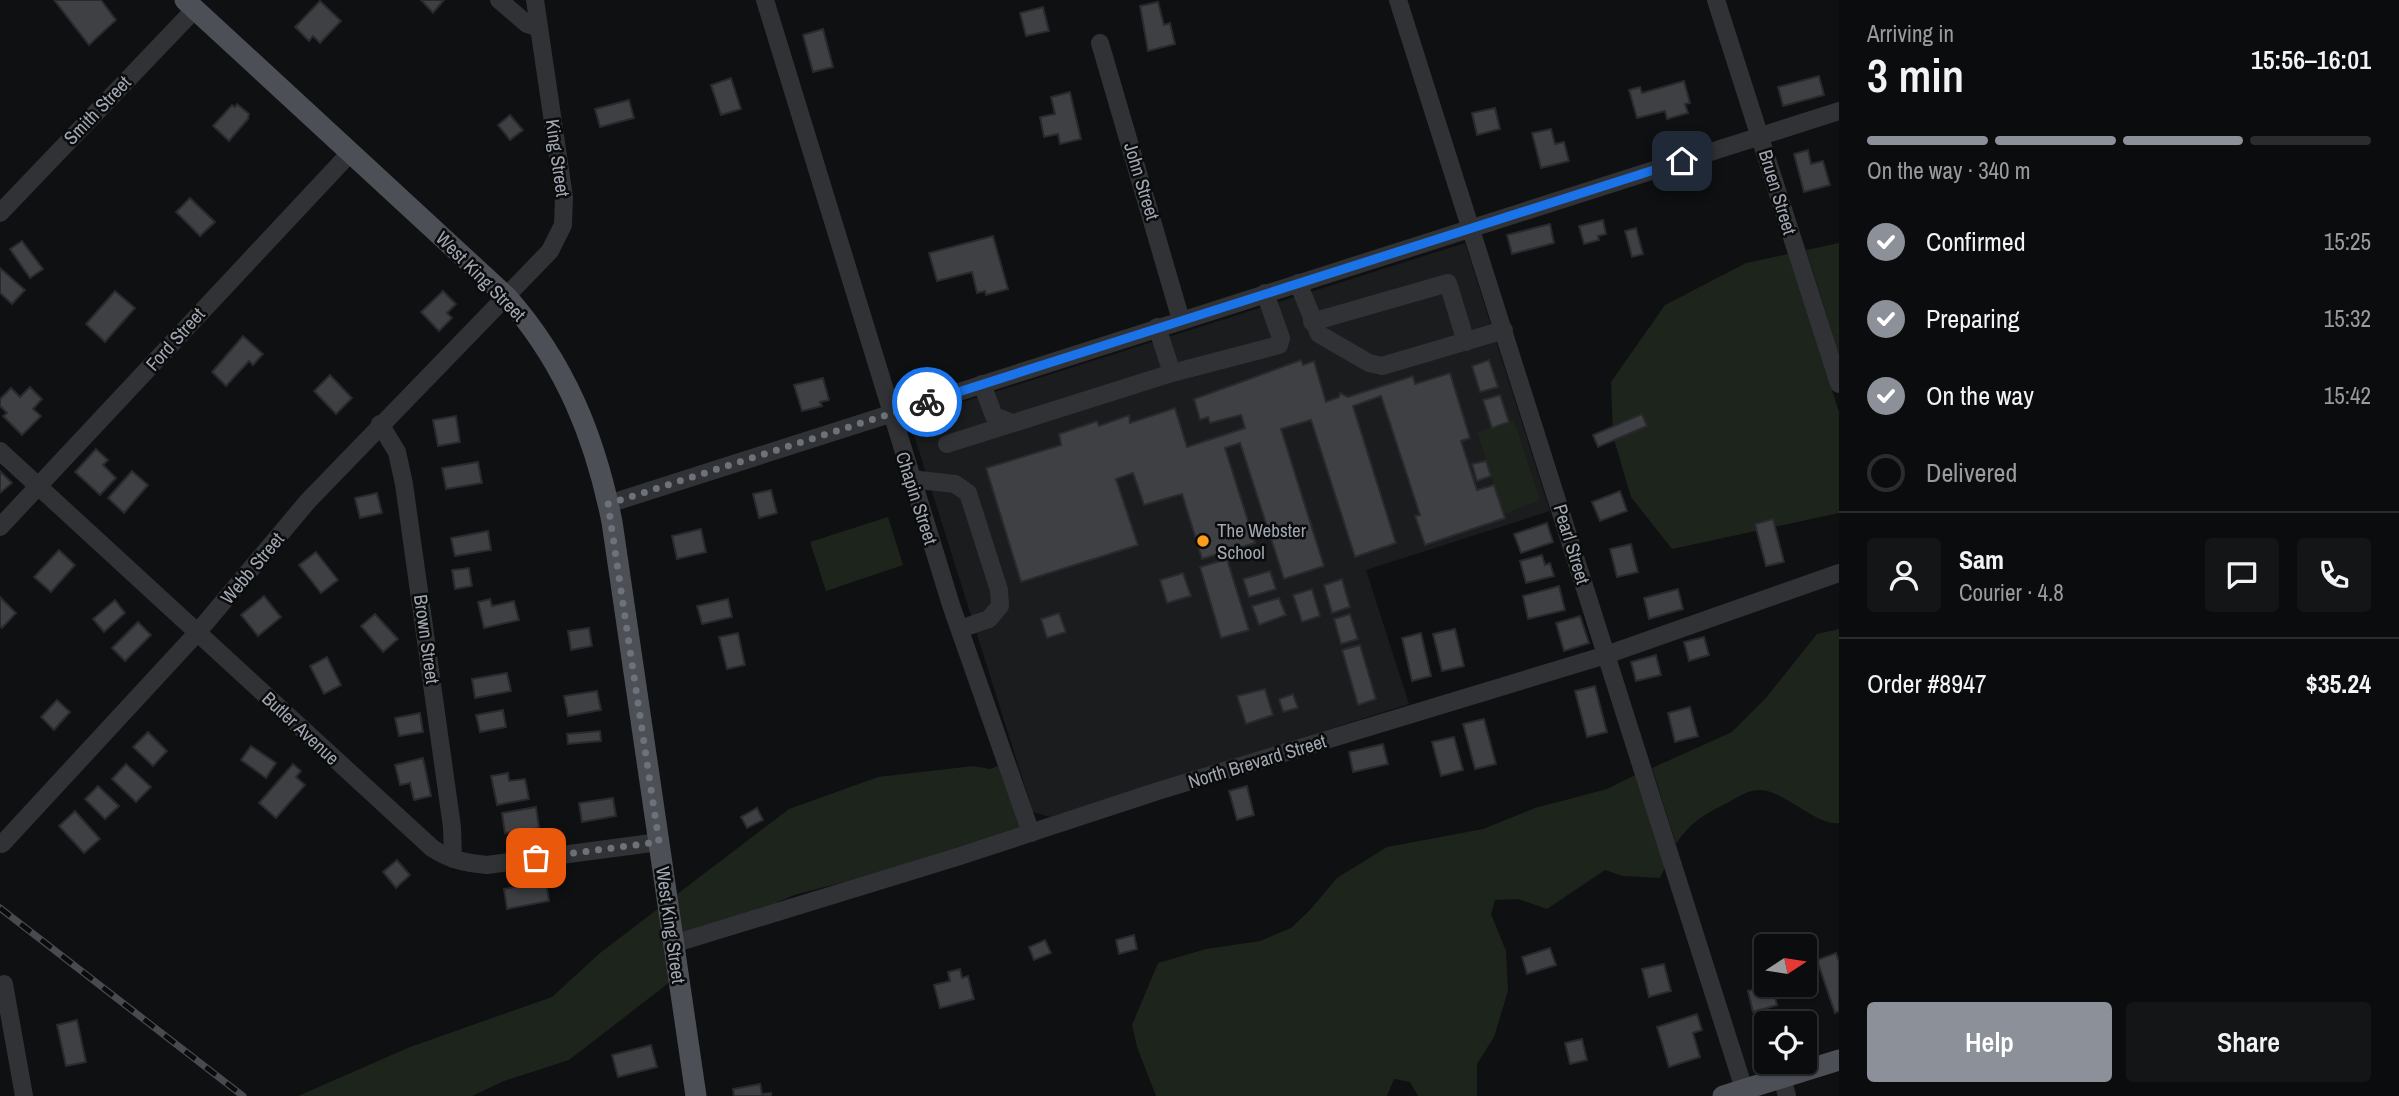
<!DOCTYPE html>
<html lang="en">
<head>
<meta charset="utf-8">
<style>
	:root { --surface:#0b0c0d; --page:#141516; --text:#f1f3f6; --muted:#9a9b9d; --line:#2b2c2e; --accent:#8c9099 }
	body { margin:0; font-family:"Archivo Narrow",sans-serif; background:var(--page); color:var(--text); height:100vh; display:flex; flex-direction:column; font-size:26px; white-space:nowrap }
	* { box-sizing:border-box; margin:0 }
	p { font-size:23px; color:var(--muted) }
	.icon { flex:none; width:38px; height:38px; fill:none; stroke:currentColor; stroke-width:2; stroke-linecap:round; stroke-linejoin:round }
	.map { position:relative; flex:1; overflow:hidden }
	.drawer { display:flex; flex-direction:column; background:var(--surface); width:560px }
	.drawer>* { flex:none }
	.needle { width:46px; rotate:78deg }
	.tools { position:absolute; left:1754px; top:934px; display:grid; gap:14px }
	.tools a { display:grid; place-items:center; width:63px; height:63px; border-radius:7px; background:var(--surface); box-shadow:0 2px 5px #0004,0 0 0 2px var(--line); font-size:35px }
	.pin { position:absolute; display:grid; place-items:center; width:60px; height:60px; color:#fff; margin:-30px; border-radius:14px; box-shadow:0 4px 10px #0006 }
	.courier { position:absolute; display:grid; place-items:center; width:70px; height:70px; margin:-35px; border:5px solid #1a73e8; border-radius:50%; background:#fff; color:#222; box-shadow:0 2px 9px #0007 }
	.overview em { font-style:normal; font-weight:600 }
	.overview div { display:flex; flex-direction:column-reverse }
	.overview { display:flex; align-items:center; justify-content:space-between; height:119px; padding:0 28px }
	h1 { font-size:46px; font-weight:600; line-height:52px }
	.bar { display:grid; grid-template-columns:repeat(4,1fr); gap:10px 7px; align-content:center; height:84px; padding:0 28px }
	.bar i { height:9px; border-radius:5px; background:var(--line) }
	.bar .selected { background:var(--accent) }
	.bar p { grid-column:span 4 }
	.line { display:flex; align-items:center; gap:18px; padding:0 28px; border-top:2px solid var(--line) }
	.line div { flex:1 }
	.round { display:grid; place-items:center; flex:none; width:74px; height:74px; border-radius:7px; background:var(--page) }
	ol { padding:0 28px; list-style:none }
	li { display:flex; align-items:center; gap:21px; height:77px }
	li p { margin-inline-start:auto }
	li .icon { padding:7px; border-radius:50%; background:var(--accent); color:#fff; stroke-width:4 }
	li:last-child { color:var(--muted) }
	li i { width:38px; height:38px; border:4px solid var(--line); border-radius:50% }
	.button { display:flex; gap:14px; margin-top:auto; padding:14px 28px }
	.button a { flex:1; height:80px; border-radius:7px; background:var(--accent); color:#fff; font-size:28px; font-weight:600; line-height:80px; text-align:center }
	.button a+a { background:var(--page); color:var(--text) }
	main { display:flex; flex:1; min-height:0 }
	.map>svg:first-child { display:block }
	.built { fill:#1b1c1e }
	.green { fill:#1c241c }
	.building { fill:#3e4044; stroke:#292a2d; stroke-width:2 }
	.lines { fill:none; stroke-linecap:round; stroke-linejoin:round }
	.minor { stroke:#303236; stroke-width:18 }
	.major { stroke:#4c4f56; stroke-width:21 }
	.rail-casing { stroke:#474a4f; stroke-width:7 }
	.rail { stroke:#0b0b0c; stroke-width:4.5; stroke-dasharray:13; stroke-linecap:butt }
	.done { stroke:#6d727a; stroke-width:7; stroke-dasharray:0 12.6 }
	.route { stroke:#1a73e8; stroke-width:9 }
	.poi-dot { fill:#ff9c19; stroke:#0b0b0c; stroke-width:2.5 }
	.labels { text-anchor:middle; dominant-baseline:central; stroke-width:5; stroke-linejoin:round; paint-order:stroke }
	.street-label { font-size:19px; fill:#9fa7b3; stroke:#0b0b0c }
	.poi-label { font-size:19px; fill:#9fa7b3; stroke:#0b0b0c; text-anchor:start }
</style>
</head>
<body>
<main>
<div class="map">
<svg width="1839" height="1096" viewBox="0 0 1839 1096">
	<rect width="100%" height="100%" fill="#0f1011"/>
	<!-- built -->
	<path class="built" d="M1465,243L1550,511L1366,570L1409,704L1050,817L1033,812L909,419Z"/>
	<!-- green -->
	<g class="green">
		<path d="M1839,243V355L1806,250Z"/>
		<path d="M1788,254L1839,412V513L1672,549L1631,497L1613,436L1611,382L1665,305L1746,263Z"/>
		<path d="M1514,420L1540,500L1504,514L1477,432Z"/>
		<path d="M888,517L903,565L826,591L810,542Z"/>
		<path d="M1839,629V823C1817,826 1785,791 1760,790C1747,789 1736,799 1725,804C1703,815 1690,823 1676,844L1652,768L1732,732L1765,699L1817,634Z"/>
		<path d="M973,766L990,769L998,766L1020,828L887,871L794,895L756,912L681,934L676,895L789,809L878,777Z"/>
		<path d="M1635,775L1665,867L1660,878L1623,876L1605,870L1547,909L1518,899L1495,900L1491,914L1506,951L1508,991L1494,1037L1477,1064V1096H1418L1410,1082L1394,1079L1387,1096H1156L1137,1047L1132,1025L1158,963L1206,949L1260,941L1291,928L1310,910L1337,878L1387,847L1483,829L1535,808L1607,789Z"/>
		<path d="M659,908L670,982L569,1060L504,1081L472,1096H298L410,1047L552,997L600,953Z"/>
	</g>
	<!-- building -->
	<g class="building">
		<path d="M54,0H101L116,20L89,45Z"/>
		<path d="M421,0H444L433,13Z"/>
		<path d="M320,1L341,21L320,43L313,36L309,41L295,27Z"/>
		<path d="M1158,2L1164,25L1170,23L1175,44L1148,51L1140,6Z"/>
		<path d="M1043,7L1049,31L1026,36L1020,13Z"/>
		<path d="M823,29L833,67L813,72L803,35Z"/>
		<path d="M1819,76L1824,95L1783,106L1778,87Z"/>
		<path d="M731,78L741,109L721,115L711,85Z"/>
		<path d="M1684,81L1690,103L1685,104L1688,113L1667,119L1665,111L1637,118L1629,90L1640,87L1642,93Z"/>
		<path d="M1070,92L1081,139L1060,144L1058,134L1044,137L1040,117L1055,114L1051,97Z"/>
		<path d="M629,100L634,118L600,127L595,109Z"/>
		<path d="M237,104L249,114L248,119L229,141L213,126L232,105L235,107Z"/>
		<path d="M1495,108L1500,129L1477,135L1472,113Z"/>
		<path d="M510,115L523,130L510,140L498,125Z"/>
		<path d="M1551,129L1555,144L1564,142L1569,161L1541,168L1532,133Z"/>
		<path d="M1808,150L1811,164L1823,161L1830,185L1804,192L1794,154Z"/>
		<path d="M190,198L215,222L200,236L176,212Z"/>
		<path d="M1603,220L1606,234L1598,236L1599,240L1584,244L1579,226Z"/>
		<path d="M1550,224L1554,243L1512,254L1507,235Z"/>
		<path d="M1636,228L1643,254L1632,257L1625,231Z"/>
		<path d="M993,236L1008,289L986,295L985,291L977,293L972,272L937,281L929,253Z"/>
		<path d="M22,241L43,269L30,278L10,249Z"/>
		<path d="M0,268L25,290L12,304L0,293Z"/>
		<path d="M115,291L135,308L105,342L86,324Z"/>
		<path d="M443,291L456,304L447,313L452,318L439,331L421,312Z"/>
		<path d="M243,336L263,354L253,365L249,361L226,386L212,372Z"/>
		<path d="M1301,360L1303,365L1314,361L1326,402L1339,397L1340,393L1348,397L1413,376L1415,384L1450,373L1470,438L1461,441L1477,490L1494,485L1505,518L1425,545L1415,516L1420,515L1381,396L1353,406L1396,543L1355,557L1311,420L1281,429L1324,566L1284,579L1240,443L1225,448L1255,543L1202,559L1182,494L1144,505L1133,473L1116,479L1138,545L1021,582L986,468L1061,445L1059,434L1097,421L1099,426L1129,415L1130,423L1175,408L1187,447L1245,428L1241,415L1210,423L1208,417L1200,420L1194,399Z"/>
		<path d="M1489,360L1498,387L1480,392L1472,366Z"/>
		<path d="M330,375L352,398L336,414L314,391Z"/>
		<path d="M823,378L829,400L820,402L822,406L802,411L794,385Z"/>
		<path d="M30,387L42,399L33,409L41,416L22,435L3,416L7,413L0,406V399L11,388L20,397Z"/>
		<path d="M1500,395L1509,422L1492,428L1483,400Z"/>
		<path d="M1642,414L1647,426L1598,447L1593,435Z"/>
		<path d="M456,416L460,442L438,446L433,420Z"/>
		<path d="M96,449L108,460L103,465L116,478L100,495L75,472Z"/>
		<path d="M1486,461L1491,476L1477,481L1472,464Z"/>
		<path d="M478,462L482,483L446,489L442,468Z"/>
		<path d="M0,471L12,483L0,493Z"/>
		<path d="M132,471L148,485L124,513L108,498Z"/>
		<path d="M771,490L777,513L759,518L753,494Z"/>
		<path d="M1620,491L1627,511L1600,521L1592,502Z"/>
		<path d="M377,493L382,513L360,518L355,498Z"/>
		<path d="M1773,519L1784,562L1766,566L1755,524Z"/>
		<path d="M1547,523L1553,542L1521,553L1514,534Z"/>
		<path d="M701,529L706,552L677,559L672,536Z"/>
		<path d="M488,531L491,550L455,556L451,538Z"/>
		<path d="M1631,544L1638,572L1617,577L1610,549Z"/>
		<path d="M59,550L75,565L51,592L34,577Z"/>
		<path d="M316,552L338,580L321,593L299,565Z"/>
		<path d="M1542,555L1545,565L1550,563L1554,576L1526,583L1520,561Z"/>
		<path d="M1227,559L1249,630L1221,638L1200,567Z"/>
		<path d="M469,568L472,586L455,589L452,570Z"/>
		<path d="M1270,571L1276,589L1249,597L1243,579Z"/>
		<path d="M1183,573L1191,596L1167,603L1160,580Z"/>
		<path d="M1342,579L1350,607L1332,613L1324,585Z"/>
		<path d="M1559,586L1565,610L1528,619L1523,596Z"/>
		<path d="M1312,589L1320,616L1302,622L1293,595Z"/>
		<path d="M1678,589L1683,609L1649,619L1644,598Z"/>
		<path d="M264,596L281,617L258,636L241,615Z"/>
		<path d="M0,597L16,613L2,628L0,626Z"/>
		<path d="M1279,598L1286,615L1259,625L1252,606Z"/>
		<path d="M490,599L492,606L514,601L519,620L484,628L478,602Z"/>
		<path d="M728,599L732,617L702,624L697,606Z"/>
		<path d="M115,600L125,613L104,632L93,619Z"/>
		<path d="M1059,613L1066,632L1047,638L1041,619Z"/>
		<path d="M375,614L398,639L383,652L361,626Z"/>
		<path d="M1350,614L1358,639L1341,644L1334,619Z"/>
		<path d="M1580,616L1589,643L1564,651L1556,623Z"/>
		<path d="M138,622L151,635L125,661L112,648Z"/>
		<path d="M589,628L592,646L571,650L568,631Z"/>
		<path d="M1455,629L1464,666L1442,671L1433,634Z"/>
		<path d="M738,633L745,665L727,669L719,637Z"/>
		<path d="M1421,633L1431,676L1412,681L1402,638Z"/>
		<path d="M1704,637L1709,655L1689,661L1684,642Z"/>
		<path d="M1360,645L1376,699L1358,705L1342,650Z"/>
		<path d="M1656,655L1661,675L1636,681L1631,662Z"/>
		<path d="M327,657L341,685L324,694L310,666Z"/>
		<path d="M507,673L511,691L475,698L472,679Z"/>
		<path d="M1595,686L1607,732L1587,737L1575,691Z"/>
		<path d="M1265,689L1273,715L1246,724L1237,696Z"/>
		<path d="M597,691L601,710L568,716L564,696Z"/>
		<path d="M1293,694L1298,708L1283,712L1279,699Z"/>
		<path d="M57,700L70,712L54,730L41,717Z"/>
		<path d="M1690,707L1698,736L1675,742L1668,713Z"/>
		<path d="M503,710L506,727L480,732L476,715Z"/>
		<path d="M420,713L423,732L399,736L395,718Z"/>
		<path d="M1484,719L1496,764L1475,769L1463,724Z"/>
		<path d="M600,731L601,741L568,744L567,734Z"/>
		<path d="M148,732L167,751L153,766L133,747Z"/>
		<path d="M1454,737L1463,770L1441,776L1432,742Z"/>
		<path d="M1383,744L1388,764L1353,772L1349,752Z"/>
		<path d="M251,746L276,763L266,778L241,760Z"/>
		<path d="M423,758L431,796L414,800L410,783L400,785L395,765Z"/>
		<path d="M126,764L151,787L136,802L112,779Z"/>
		<path d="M293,764L301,771L296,777L305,785L276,818L259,803Z"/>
		<path d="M508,773L509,781L525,779L529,799L497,805L491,776Z"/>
		<path d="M98,786L119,806L105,819L85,799Z"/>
		<path d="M1247,786L1254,815L1237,820L1229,791Z"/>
		<path d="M613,798L616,816L582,822L579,803Z"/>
		<path d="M536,807L539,828L505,833L502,813Z"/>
		<path d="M757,808L763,820L747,828L741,817Z"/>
		<path d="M75,811L100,839L84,853L59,826Z"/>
		<path d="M397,860L410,875L396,888L383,872Z"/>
		<path d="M546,882L549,901L507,909L504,889Z"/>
		<path d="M1134,935L1137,949L1119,954L1116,940Z"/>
		<path d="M1045,940L1051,953L1034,960L1029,947Z"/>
		<path d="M1550,948L1556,965L1527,974L1522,957Z"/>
		<path d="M1836,953L1839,962V1011L1835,1013L1817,960Z"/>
		<path d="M1664,964L1671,991L1649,997L1642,969Z"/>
		<path d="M960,969L962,978L968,976L974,999L940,1008L934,985L950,981L948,972Z"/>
		<path d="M1772,985L1777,1005L1753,1012L1748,991Z"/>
		<path d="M1697,1014L1702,1030L1693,1033L1700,1057L1669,1067L1657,1027Z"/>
		<path d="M77,1020L86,1062L66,1066L57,1025Z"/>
		<path d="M1582,1039L1587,1060L1570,1064L1565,1043Z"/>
		<path d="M651,1045L657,1067L618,1077L612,1055Z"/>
		<path d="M760,1084L762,1094L771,1093V1096H734L733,1089Z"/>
	</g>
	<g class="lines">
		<!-- minor -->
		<g class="minor">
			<path d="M499,0L527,24L539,28"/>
			<path d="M765,0L951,605L1031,833"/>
			<path d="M1398,0L1744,1089"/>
			<path d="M1716,0L1839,384"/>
			<path d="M1100,43L1181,320"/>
			<path d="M0,213L195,9"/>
			<path d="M1298,283L1319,334L1369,363L1382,366L1504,330"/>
			<path d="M1312,322L1448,283L1466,342"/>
			<path d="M1157,327L1172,373"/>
			<path d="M982,384L994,416L1012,423"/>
			<path d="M380,424L397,452L404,484L452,827L453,859"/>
			<path d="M947,444L1172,373L1279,345L1281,338L1265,293"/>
			<path d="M0,451L432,848C450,860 466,863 487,865L659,842"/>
			<path d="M911,479L955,484L968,493L999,590L1000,606L989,619L960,629"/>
			<path d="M608,504L1839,111"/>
			<path d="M0,527L351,152"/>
			<path d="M2,844L197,633L308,501L550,251L563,225L564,197L535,0"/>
			<path d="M673,944L957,857L1158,791L1606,655L1839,573"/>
			<path d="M4,984L24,1096"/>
			<path d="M1782,1078L1787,1096"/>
		</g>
		<!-- major -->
		<g class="major">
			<path d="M185,0L507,297C565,363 595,437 612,522L696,1096"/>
			<path d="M1723,1096L1839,1060"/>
		</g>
		<!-- rail casing -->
		<g class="rail-casing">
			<path id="rail" d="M0,908L243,1096"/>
		</g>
		<!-- rail -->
		<use href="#rail" class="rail"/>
	</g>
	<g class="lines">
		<!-- done -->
		<path class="done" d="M536,858L659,842L608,504L927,402"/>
		<!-- route -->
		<path class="route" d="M927,402L1682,161"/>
	</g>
	<!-- markers -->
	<circle class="poi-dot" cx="1203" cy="541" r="7"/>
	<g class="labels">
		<!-- street labels -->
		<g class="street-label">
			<text transform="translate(97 110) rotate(-46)">Smith Street</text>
			<text transform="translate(558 158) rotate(82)">King Street</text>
			<text transform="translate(1142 181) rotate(73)">John Street</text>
			<text transform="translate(1778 192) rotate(73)">Bruen Street</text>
			<text transform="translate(481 276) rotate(45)">West King Street</text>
			<text transform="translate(175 339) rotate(-48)">Ford Street</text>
			<text transform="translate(917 498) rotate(72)">Chapin Street</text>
			<text transform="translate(1572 544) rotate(73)">Pearl Street</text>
			<text transform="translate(252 568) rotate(-50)">Webb Street</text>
			<text transform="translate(427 639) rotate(82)">Brown Street</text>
			<text transform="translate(301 728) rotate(43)">Butler Avenue</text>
			<text transform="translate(1257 761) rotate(-17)">North Brevard Street</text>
			<text transform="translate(671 925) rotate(82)">West King Street</text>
		</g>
		<!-- poi labels -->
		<g class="poi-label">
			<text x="1217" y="530">The Webster<tspan x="1217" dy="22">School</tspan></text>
		</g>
	</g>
</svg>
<div class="tools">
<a><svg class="needle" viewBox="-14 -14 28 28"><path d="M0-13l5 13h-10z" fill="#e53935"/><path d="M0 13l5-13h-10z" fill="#9a9b9d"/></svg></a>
<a><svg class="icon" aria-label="locate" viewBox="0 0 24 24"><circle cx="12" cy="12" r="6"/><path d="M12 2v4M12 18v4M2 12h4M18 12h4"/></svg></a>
</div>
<div class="pin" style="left:536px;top:858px;background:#ea580c"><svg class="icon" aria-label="bag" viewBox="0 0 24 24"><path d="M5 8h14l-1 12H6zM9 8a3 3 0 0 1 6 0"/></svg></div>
<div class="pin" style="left:1682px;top:161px;background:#1f2937"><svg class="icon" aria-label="home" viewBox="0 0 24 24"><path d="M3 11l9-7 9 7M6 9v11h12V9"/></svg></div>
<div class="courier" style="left:927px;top:402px"><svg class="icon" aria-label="bike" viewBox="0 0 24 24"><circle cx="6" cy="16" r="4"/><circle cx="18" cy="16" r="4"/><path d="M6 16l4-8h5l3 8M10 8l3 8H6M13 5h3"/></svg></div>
</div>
<section class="drawer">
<div class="overview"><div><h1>3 min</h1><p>Arriving in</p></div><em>15:56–16:01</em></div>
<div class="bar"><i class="selected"></i><i class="selected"></i><i class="selected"></i><i></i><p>On the way · 340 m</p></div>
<ol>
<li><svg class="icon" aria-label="check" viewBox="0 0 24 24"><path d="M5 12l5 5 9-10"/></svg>Confirmed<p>15:25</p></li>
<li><svg class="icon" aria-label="check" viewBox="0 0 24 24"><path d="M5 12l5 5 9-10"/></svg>Preparing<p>15:32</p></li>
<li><svg class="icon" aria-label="check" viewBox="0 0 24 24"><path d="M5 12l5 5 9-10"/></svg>On the way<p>15:42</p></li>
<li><i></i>Delivered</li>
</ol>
<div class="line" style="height:126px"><a class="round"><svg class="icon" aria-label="person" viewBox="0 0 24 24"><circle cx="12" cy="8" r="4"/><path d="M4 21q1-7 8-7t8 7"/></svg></a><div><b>Sam</b><p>Courier · 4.8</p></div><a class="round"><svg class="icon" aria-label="chat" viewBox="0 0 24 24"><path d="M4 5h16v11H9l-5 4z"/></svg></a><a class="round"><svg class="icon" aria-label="phone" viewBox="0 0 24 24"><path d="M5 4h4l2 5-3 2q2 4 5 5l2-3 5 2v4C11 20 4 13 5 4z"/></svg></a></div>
<div class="line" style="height:91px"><div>Order #8947</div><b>$35.24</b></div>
<div class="button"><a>Help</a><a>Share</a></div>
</section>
</main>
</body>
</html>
